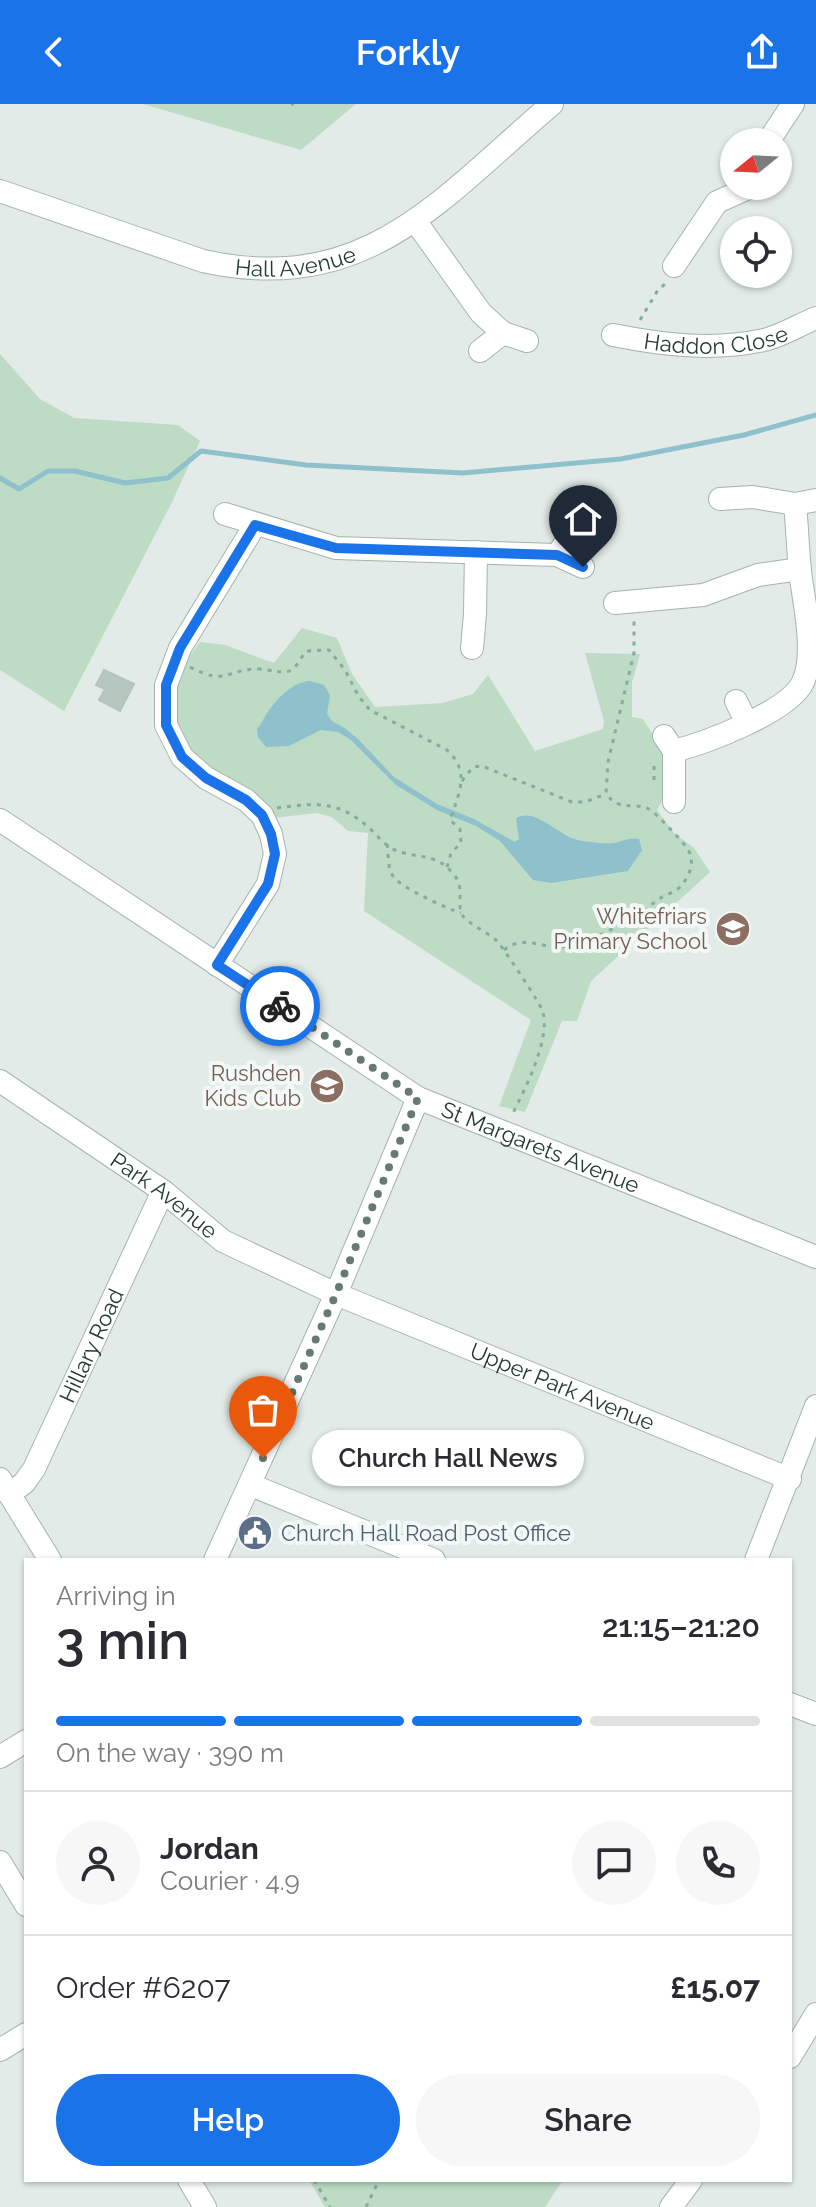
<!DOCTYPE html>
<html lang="en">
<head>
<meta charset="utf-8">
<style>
	:root { --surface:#fff; --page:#f7f7f7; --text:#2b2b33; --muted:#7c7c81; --line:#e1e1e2; --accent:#1a73e8 }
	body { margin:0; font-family:Raleway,sans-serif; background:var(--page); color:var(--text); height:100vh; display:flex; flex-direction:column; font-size:30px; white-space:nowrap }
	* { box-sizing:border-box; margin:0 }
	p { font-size:26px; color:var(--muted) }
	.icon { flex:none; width:44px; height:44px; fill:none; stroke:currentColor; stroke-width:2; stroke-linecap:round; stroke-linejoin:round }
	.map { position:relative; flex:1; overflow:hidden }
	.panel { position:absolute; left:24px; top:1454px; width:768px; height:624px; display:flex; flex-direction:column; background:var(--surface); border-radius:0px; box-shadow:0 2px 6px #0004 }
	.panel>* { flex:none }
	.needle { width:52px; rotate:252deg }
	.buttons { position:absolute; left:720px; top:24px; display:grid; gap:16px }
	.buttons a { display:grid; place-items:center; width:72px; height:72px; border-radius:50%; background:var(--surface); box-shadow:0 2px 6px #0004; font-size:40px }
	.pin { position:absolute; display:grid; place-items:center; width:68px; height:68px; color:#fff; margin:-82px -34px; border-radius:50% 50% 50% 0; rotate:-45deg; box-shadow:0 0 8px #0007 }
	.pin .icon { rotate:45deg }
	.courier { position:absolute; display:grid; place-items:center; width:80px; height:80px; margin:-40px; border:6px solid #1a73e8; border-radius:50%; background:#fff; color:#222; box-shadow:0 2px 10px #0007 }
	.bubble { position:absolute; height:56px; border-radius:28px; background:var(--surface); box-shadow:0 2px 6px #0004; font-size:26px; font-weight:600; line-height:56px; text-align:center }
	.summary em { font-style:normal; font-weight:600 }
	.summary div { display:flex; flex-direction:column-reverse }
	.summary { display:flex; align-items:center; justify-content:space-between; height:136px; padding:0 32px }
	h1 { font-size:52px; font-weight:600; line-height:60px }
	.bar { display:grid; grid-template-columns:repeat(4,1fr); gap:12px 8px; align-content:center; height:96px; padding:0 32px }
	.bar i { height:10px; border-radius:6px; background:var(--line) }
	.bar .active { background:var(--accent) }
	.bar p { grid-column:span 4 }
	.line { display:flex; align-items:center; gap:20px; padding:0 32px; border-top:2px solid var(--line) }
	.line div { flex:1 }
	.round { display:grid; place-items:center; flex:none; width:84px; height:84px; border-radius:42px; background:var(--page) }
	.button { display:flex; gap:16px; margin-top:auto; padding:16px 32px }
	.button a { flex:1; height:92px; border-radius:48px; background:var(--accent); color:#fff; font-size:32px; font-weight:600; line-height:92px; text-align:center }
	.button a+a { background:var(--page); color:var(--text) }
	header { display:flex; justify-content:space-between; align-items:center; height:104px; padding:0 32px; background:var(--accent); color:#fff; font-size:36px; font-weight:600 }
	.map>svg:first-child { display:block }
	.green { fill:#bddbc5 }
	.water { fill:#8ec1cc }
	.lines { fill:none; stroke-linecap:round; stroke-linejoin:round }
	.stream { stroke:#8ec1cc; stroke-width:5 }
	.building { fill:#b8c6c0; stroke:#b5c4be; stroke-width:2 }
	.minor-casing { stroke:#a5b3ae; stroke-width:24 }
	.path { stroke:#85aca1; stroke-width:3; stroke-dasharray:4 6; stroke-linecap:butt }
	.minor { stroke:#fff; stroke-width:22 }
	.done { stroke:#667973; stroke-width:8; stroke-dasharray:0 14.4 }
	.route { stroke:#1a73e8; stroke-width:10 }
	.labels { text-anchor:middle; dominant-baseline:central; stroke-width:8; stroke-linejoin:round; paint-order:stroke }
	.street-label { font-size:22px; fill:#233b35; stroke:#f2f8f5 }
	.education-label { font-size:22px; fill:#785e54; stroke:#f2f8f5; text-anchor:end }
	.service-label { font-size:22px; fill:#4e5e75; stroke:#f2f8f5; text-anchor:start }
</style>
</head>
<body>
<header><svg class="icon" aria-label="back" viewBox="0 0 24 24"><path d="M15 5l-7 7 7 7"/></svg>Forkly<svg class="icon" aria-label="share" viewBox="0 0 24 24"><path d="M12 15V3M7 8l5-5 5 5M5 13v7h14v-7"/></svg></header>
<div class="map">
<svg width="816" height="2103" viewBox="0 0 816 2103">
	<rect width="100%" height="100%" fill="#e2ebe7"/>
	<!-- green -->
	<g class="green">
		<path d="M143,0H356L301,46Z"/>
		<path d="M0,250L40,295L74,314L178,321L200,337L172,398L64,607L0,566Z"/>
		<path d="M302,524L337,534L352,570L375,603L443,599L473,590L488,571L535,647L603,625L604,617L585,549L640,550L632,578V613L643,615L663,647L666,690L657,706L673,728L694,744L710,768L591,877L577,917H562L525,1008L499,1002L531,916L364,807L368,729L348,727L332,713L316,709L274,714L200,666L176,625L177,569L200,538L225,541L274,559Z"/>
		<path d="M309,2076H563L545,2103H325Z"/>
	</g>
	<!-- water -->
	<path class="water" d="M310,577L324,581L330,591L327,610L332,617L346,625L359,636L394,673L437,700L474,715L515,738L519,735L516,714C535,703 557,730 575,735C582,738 606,740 614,739C623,737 629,733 639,735L642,746L628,767L551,779L533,776L500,737L476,722L437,706L396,681L351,636L338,628L321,626L289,642L266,643L258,633L257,625C263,619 263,614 268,608C277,594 293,578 310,577Z"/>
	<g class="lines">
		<!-- stream -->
		<path class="stream" d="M0,374L19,385L48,367H75L125,379L168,374L201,347L306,361L463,369L621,355L744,331L816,311"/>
	</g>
	<!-- building -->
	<path class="building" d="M104,566L134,580L120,607L99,596L105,585L96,581Z"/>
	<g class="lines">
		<!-- minor casing -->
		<g class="minor-casing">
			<g id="minor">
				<path d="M768,38L793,0"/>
				<path id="s1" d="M0,87L203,157C367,193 440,95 552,0"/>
				<path d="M416,118L481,209L503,229L527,237"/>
				<path d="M674,162L717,98L753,82"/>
				<path id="s2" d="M613,231C663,241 713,247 764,236C781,232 799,221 816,214"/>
				<path d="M480,247L503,229"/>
				<path d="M720,395L753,393L795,400"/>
				<path d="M225,410L336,444L557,451L583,463"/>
				<path d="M557,451L571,431"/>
				<path d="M615,499L703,491L758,471L800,465"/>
				<path d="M472,544L475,510L476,448"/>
				<path d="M736,597L747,619"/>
				<path d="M664,632L674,647V698"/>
				<path d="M674,647C705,639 789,608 803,578C816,550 804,498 800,468C798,445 797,422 795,400L816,396"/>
				<path id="s3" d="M0,716L418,994L816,1153"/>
				<path d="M217,861L268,780L275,750L271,730L262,711L246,696L206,674L182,653L166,621V581L180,544L255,421"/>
				<path id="s4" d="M0,977L163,1087L223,1137L336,1190L790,1375"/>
				<path d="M0,1375L50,1456"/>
				<path d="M251,1381L434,1456"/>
				<path id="s5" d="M9,1390L24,1379L34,1365L163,1087"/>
				<path d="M215,1456L336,1190L418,994"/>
				<path d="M756,1456L816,1302"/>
				<path d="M790,1600L816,1610"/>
				<path d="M0,1653L26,1637"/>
				<path d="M0,1758L26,1801"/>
				<path d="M0,1946L26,1930"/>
				<path d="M790,1953L816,1910"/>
				<path d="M189,2076L205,2103"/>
				<path d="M671,2103L691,2076"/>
			</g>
		</g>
		<!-- path -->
		<g class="path">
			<path d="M291,0H294"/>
			<path d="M640,216L658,186L665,180"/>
			<path d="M190,563C227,583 228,564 260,565C272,566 281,570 293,566L306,547L329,546L345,566L359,593L370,606L447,646C471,668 459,689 450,716L460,725L461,739L451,749L447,763"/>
			<path d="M654,676V661"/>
			<path d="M462,677L473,663L482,662L572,698H585L606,690"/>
			<path d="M277,704C315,699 338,696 368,723C376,730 385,742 395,746C419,756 436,747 455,772C465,785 456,802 463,812C467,819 489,829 497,837C502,842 542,902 543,908C550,937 525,985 512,1011"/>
			<path d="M387,740C389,751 387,763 393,772C399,783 448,805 461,809"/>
			<path d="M504,846C525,829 544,847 568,842C592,837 619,822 640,810C647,806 652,799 659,795C666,790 674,789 680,783C690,772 696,757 687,744C683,738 655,708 649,705C631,697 622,709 606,690L608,658L634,549V515"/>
			<path d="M314,2076L330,2103"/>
			<path d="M366,2103L379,2076"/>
		</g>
		<!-- minor -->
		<use href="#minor" class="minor"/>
	</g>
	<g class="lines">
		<!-- done -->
		<path class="done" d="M263,1354L336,1190L418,994L280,902"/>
		<!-- route -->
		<path class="route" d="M280,902L217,861L268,780L275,750L271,730L262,711L246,696L206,674L182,653L166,621V581L180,544L255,421L336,444L557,451L583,463"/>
	</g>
	<!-- icons -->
	<defs>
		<g id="school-disc" transform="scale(1.8)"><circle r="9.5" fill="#8d6e63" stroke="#f2f8f5"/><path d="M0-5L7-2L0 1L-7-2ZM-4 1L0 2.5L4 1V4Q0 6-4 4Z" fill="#fff"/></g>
		<g id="civic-disc" transform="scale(1.8)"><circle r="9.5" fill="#5c6f8a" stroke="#f2f8f5"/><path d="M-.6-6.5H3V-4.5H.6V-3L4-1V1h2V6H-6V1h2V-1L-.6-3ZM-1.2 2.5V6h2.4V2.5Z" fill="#fff"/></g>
	</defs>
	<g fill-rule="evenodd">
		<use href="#school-disc" x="733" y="825"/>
		<use href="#school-disc" x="327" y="982"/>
		<use href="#civic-disc" x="255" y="1429"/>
	</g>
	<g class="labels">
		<!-- street labels -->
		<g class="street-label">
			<text stroke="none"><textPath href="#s1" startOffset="308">Hall Avenue</textPath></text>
			<text stroke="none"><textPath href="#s2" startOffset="104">Haddon Close</textPath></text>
			<text stroke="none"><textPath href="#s3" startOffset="634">St Margarets Avenue</textPath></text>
			<text stroke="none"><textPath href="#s4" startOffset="200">Park Avenue</textPath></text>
			<text stroke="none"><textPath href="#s5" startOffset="172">Hillary Road</textPath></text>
			<text stroke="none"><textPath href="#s4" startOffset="644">Upper Park Avenue</textPath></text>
		</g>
		<!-- education labels -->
		<g class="education-label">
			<text x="707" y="812">Whitefriars<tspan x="707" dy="25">Primary School</tspan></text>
			<text x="301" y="969">Rushden<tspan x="301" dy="25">Kids Club</tspan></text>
		</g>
		<!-- service labels -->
		<g class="service-label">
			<text x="281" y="1429">Church Hall Road Post Office</text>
		</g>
	</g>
</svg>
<div class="buttons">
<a><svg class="needle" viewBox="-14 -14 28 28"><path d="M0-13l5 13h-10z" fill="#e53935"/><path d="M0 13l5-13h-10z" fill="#7c7c81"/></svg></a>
<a><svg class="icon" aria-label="locate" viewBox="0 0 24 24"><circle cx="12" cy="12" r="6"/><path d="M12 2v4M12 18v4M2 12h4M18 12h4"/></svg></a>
</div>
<div class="pin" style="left:263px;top:1354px;background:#ea580c"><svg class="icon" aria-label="bag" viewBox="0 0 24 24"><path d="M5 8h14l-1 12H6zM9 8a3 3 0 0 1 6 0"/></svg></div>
<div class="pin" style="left:583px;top:463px;background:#1f2937"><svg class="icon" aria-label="home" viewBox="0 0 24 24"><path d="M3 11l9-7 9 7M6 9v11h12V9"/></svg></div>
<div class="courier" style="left:280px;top:902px"><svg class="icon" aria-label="bike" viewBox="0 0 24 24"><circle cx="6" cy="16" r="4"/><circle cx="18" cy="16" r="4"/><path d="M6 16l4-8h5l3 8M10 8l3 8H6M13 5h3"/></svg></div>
<div class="bubble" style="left:312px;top:1326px;width:272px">Church Hall News</div>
<section class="panel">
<div class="summary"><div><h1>3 min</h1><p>Arriving in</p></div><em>21:15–21:20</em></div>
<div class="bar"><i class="active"></i><i class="active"></i><i class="active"></i><i></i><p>On the way · 390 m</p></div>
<div class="line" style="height:144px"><a class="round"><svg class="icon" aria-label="person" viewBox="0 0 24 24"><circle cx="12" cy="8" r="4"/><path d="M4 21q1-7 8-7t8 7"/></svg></a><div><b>Jordan</b><p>Courier · 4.9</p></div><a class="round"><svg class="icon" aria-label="chat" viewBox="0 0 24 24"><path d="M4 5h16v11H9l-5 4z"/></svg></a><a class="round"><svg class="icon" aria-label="phone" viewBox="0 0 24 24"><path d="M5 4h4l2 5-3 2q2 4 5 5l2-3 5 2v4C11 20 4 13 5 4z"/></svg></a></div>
<div class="line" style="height:104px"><div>Order #6207</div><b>£15.07</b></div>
<div class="button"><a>Help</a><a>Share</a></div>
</section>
</div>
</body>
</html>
